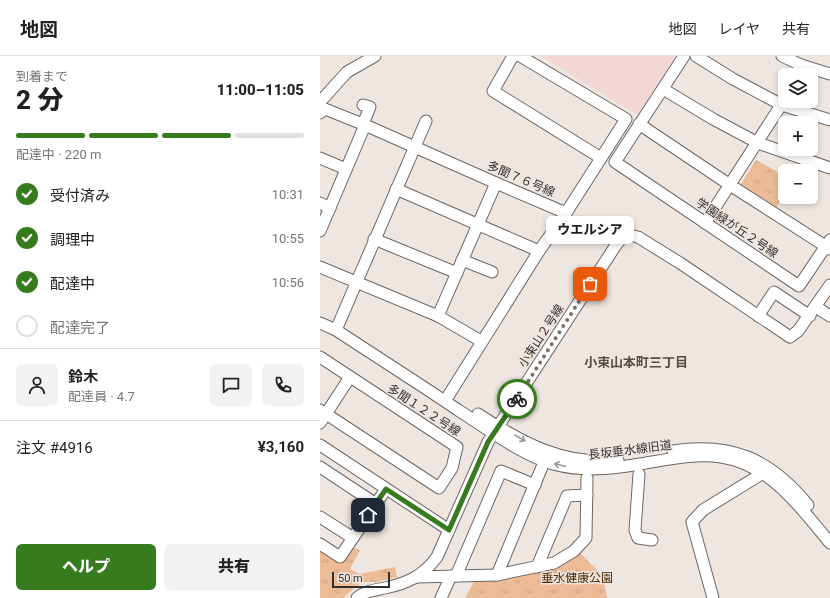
<!DOCTYPE html>
<html lang="ja">
<head>
<meta charset="utf-8">
<style>
	:root { --surface:#fff; --page:#f2f2f2; --text:#222; --muted:#767676; --line:#e0e0e0; --accent:#367b1d }
	body { margin:0; font-family:Roboto,"Noto Sans JP",sans-serif; background:var(--page); color:var(--text); height:100vh; display:flex; flex-direction:column; font-size:15px; white-space:nowrap }
	* { box-sizing:border-box; margin:0 }
	p { font-size:13px; color:var(--muted) }
	.icon { flex:none; width:22px; height:22px; fill:none; stroke:currentColor; stroke-width:2; stroke-linecap:round; stroke-linejoin:round }
	.map { position:relative; flex:1; overflow:hidden }
	.drawer { display:flex; flex-direction:column; background:var(--surface); width:320px }
	.drawer>* { flex:none }
	.fabs { position:absolute; left:458px; top:12px; display:grid; gap:8px }
	.fabs a { display:grid; place-items:center; width:40px; height:40px; border-radius:6px; background:var(--surface); box-shadow:0 2px 6px #0003; font-size:20px }
	.scale { position:absolute; left:12px; bottom:10px; width:58px; box-sizing:border-box; padding-left:4px; border:2px solid #33302d; border-top:0; font-size:11px; line-height:14px; white-space:nowrap; color:#33302d; -webkit-text-stroke:3px #eee6e0; paint-order:stroke }
	.pin { position:absolute; display:grid; place-items:center; width:34px; height:34px; color:#fff; margin:-17px; border-radius:8px; box-shadow:0 2px 6px #0006 }
	.courier { position:absolute; display:grid; place-items:center; width:40px; height:40px; margin:-20px; border:3px solid #367b1d; border-radius:50%; background:#fff; color:#222; box-shadow:0 1px 5px #0007 }
	.bubble { position:absolute; height:28px; border-radius:6px; background:var(--surface); box-shadow:0 2px 6px #0003; font-size:13px; font-weight:800; line-height:28px; text-align:center }
	.summary em { font-style:normal; font-weight:800 }
	.summary div { display:flex; flex-direction:column-reverse }
	.summary { display:flex; align-items:center; justify-content:space-between; height:68px; padding:0 16px }
	h1 { font-size:26px; font-weight:800; line-height:30px }
	.bar { display:grid; grid-template-columns:repeat(4,1fr); gap:6px 4px; align-content:center; height:48px; padding:0 16px }
	.bar i { height:5px; border-radius:3px; background:var(--line) }
	.bar .current { background:var(--accent) }
	.bar p { grid-column:span 4 }
	.line { display:flex; align-items:center; gap:10px; padding:0 16px; border-top:1px solid var(--line) }
	.line div { flex:1 }
	.round { display:grid; place-items:center; flex:none; width:42px; height:42px; border-radius:6px; background:var(--page) }
	ol { padding:0 16px; list-style:none }
	li { display:flex; align-items:center; gap:12px; height:44px }
	li p { margin-inline-start:auto }
	li .icon { padding:4px; border-radius:50%; background:var(--accent); color:#fff; stroke-width:4 }
	li:last-child { color:var(--muted) }
	li i { width:22px; height:22px; border:2px solid var(--line); border-radius:50% }
	.primary-button { display:flex; gap:8px; margin-top:auto; padding:8px 16px }
	.primary-button a { flex:1; height:46px; border-radius:6px; background:var(--accent); color:#fff; font-size:16px; font-weight:800; line-height:46px; text-align:center }
	.primary-button a+a { background:var(--page); color:var(--text) }
	header { display:flex; align-items:center; gap:24px; box-sizing:border-box; height:56px; padding:0 20px; background:var(--surface); border-bottom:1px solid var(--line) }
	header strong { font-size:19px }
	nav { display:flex; gap:22px; margin-inline-start:auto; font-size:14px }
	main { display:flex; flex:1; min-height:0 }
	.map>svg:first-child { display:block }
	.education { fill:#f2d7d6 }
	.park { fill:url(#park-tufts) }
	.lines { fill:none; stroke-linecap:round; stroke-linejoin:round }
	.minor-casing { stroke:#6d6661; stroke-width:13 }
	.minor { stroke:#fff; stroke-width:11 }
	.oneway { stroke:#999896 }
	.done { stroke:#74706c; stroke-width:4; stroke-dasharray:0 7.2 }
	.route { stroke:#367b1d; stroke-width:5 }
	.labels { text-anchor:middle; dominant-baseline:central; stroke-width:3; stroke-linejoin:round; paint-order:stroke }
	.street-label { font-size:12px; fill:#33302d; stroke:#eee6e0 }
	.park-label { font-size:12px; fill:#4d2700; stroke:#eee6e0 }
	.neighbourhood-label { font-size:13px; font-weight:bold; fill:#544d48; stroke:#eee6e0 }
</style>
</head>
<body>
<header>
<strong>地図</strong>
<nav><a>地図</a><a>レイヤ</a><a>共有</a></nav>
</header>
<main>
<section class="drawer">
<div class="summary"><div><h1>2 分</h1><p>到着まで</p></div><em>11:00–11:05</em></div>
<div class="bar"><i class="current"></i><i class="current"></i><i class="current"></i><i></i><p>配達中 · 220 m</p></div>
<ol>
<li><svg class="icon" aria-label="check" viewBox="0 0 24 24"><path d="M5 12l5 5 9-10"/></svg>受付済み<p>10:31</p></li>
<li><svg class="icon" aria-label="check" viewBox="0 0 24 24"><path d="M5 12l5 5 9-10"/></svg>調理中<p>10:55</p></li>
<li><svg class="icon" aria-label="check" viewBox="0 0 24 24"><path d="M5 12l5 5 9-10"/></svg>配達中<p>10:56</p></li>
<li><i></i>配達完了</li>
</ol>
<div class="line" style="height:72px"><a class="round"><svg class="icon" aria-label="person" viewBox="0 0 24 24"><circle cx="12" cy="8" r="4"/><path d="M4 21q1-7 8-7t8 7"/></svg></a><div><b>鈴木</b><p>配達員 · 4.7</p></div><a class="round"><svg class="icon" aria-label="chat" viewBox="0 0 24 24"><path d="M4 5h16v11H9l-5 4z"/></svg></a><a class="round"><svg class="icon" aria-label="phone" viewBox="0 0 24 24"><path d="M5 4h4l2 5-3 2q2 4 5 5l2-3 5 2v4C11 20 4 13 5 4z"/></svg></a></div>
<div class="line" style="height:52px"><div>注文 #4916</div><b>¥3,160</b></div>
<div class="primary-button"><a>ヘルプ</a><a>共有</a></div>
</section>
<div class="map">
<svg width="510" height="542" viewBox="0 0 510 542">
	<defs>
		<pattern id="park-tufts" width="24" height="20" patternUnits="userSpaceOnUse"><rect width="24" height="20" fill="#edbc96"/><path d="M3 7l-1-3M5 7V3M7 7l1-3M15 17l-1-3M17 17v-4M19 17l1-3" fill="none" stroke="#cca282"/></pattern>
	</defs>
	<rect width="100%" height="100%" fill="#eee6e0"/>
	<!-- education -->
	<path class="education" d="M221,0H355L317,59Z"/>
	<!-- park -->
	<g class="park">
		<path d="M436,104L465,120V136L457,151L421,128Z"/>
		<path d="M32,491L40,494L30,513L39,518L75,511L77,521L57,526H42L26,539L24,542H0V492L22,506Z"/>
		<path d="M259,496L283,520L287,542H145L155,524L189,523L234,511Z"/>
	</g>
	<g class="lines">
		<!-- minor casing -->
		<g class="minor-casing">
			<g id="minor">
				<path d="M193,0L173,35L281,102"/>
				<path d="M200,0L306,63L246,157"/>
				<path d="M364,0L295,106L479,230L510,184"/>
				<path d="M376,0L413,23L462,49L510,64"/>
				<path d="M462,0L481,9L510,18"/>
				<path d="M476,19L481,9"/>
				<path d="M343,33L393,63L438,87L510,112"/>
				<path d="M0,46L27,16L55,0"/>
				<path d="M0,57L5,53L45,69"/>
				<path d="M43,68L50,51L43,49"/>
				<path d="M319,68L410,129L510,193"/>
				<path d="M0,102L26,113"/>
				<path d="M76,133L219,195"/>
				<path d="M0,147L10,152"/>
				<path d="M385,167L465,43"/>
				<path d="M0,175L45,69L176,127L246,157L219,195L125,345"/>
				<path d="M54,183L137,217"/>
				<path d="M142,204L172,216"/>
				<path d="M0,211L118,260L161,285"/>
				<path d="M496,251L510,260"/>
				<path d="M118,260L176,127"/>
				<path d="M438,260L454,236L490,260"/>
				<path d="M0,267L16,274C57,301 98,327 138,354C168,373 198,397 233,408C262,416 290,413 320,408C346,404 374,397 401,401C450,408 481,452 510,487"/>
				<path d="M16,274L106,65"/>
				<path d="M0,301L137,391L132,412L119,432L0,354"/>
				<path d="M158,358C202,387 244,410 298,404"/>
				<path d="M0,367L30,321"/>
				<path d="M0,389L129,474"/>
				<path d="M353,395C412,386 450,403 488,449"/>
				<path d="M0,411L56,448"/>
				<path d="M319,418L315,474L318,482L332,484"/>
				<path d="M0,461L33,482"/>
				<path d="M0,488L20,501L66,433"/>
				<path d="M217,511L247,440L267,439"/>
				<path d="M177,519L222,411"/>
				<path d="M136,520L181,415L215,429"/>
				<path d="M97,521L177,519L234,507L254,495L266,482L267,422"/>
				<path d="M37,542C45,535 55,534 65,532C88,527 103,520 117,501L168,386L296,189L305,178L318,181L360,207L470,281L478,275L510,229"/>
				<path d="M121,542L131,520"/>
				<path d="M393,542L372,466L383,454L448,414"/>
			</g>
		</g>
		<!-- minor -->
		<use href="#minor" class="minor"/>
	</g>
	<!-- one-way arrows -->
	<defs><path id="oneway-shaft" d="M-6 0H5M1.5-3L5.5 0L1.5 3" fill="none" stroke-width="1.6" stroke-linecap="round" stroke-linejoin="round"/></defs>
	<g class="oneway">
		<use href="#oneway-shaft" transform="translate(200 382) rotate(30)"/>
		<use href="#oneway-shaft" transform="translate(240 409) rotate(-166)"/>
	</g>
	<g class="lines">
		<!-- done -->
		<path class="done" d="M197,343L270,228"/>
		<!-- route -->
		<path class="route" d="M48,459L66,433L129,474L168,386L197,343"/>
	</g>
	<g class="labels">
		<!-- street labels -->
		<g class="street-label">
			<text transform="translate(201 123) rotate(23)">多聞７６号線</text>
			<text transform="translate(417 172) rotate(34)">学園緑が丘２号線</text>
			<text transform="translate(221 280) rotate(-57)">小束山２号線</text>
			<text transform="translate(104 354) rotate(33)">多聞１２２号線</text>
			<text transform="translate(310 394) rotate(-7)">長坂垂水線旧道</text>
		</g>
		<!-- park labels -->
		<g class="park-label">
			<text x="257" y="522">垂水健康公園</text>
		</g>
		<!-- neighbourhood labels -->
		<g class="neighbourhood-label">
			<text x="316" y="306">小束山本町三丁目</text>
		</g>
	</g>
</svg>
<div class="fabs">
<a><svg class="icon" aria-label="layers" viewBox="0 0 24 24"><path d="M12 4l9 5-9 5-9-5zM3 14l9 5 9-5"/></svg></a>
<a>+</a>
<a>−</a>
</div>
<div class="scale">50 m</div>
<div class="pin" style="left:270px;top:228px;background:#ea580c"><svg class="icon" aria-label="bag" viewBox="0 0 24 24"><path d="M5 8h14l-1 12H6zM9 8a3 3 0 0 1 6 0"/></svg></div>
<div class="pin" style="left:48px;top:459px;background:#1f2937"><svg class="icon" aria-label="home" viewBox="0 0 24 24"><path d="M3 11l9-7 9 7M6 9v11h12V9"/></svg></div>
<div class="courier" style="left:197px;top:343px"><svg class="icon" aria-label="bike" viewBox="0 0 24 24"><circle cx="6" cy="16" r="4"/><circle cx="18" cy="16" r="4"/><path d="M6 16l4-8h5l3 8M10 8l3 8H6M13 5h3"/></svg></div>
<div class="bubble" style="left:226px;top:160px;width:88px">ウエルシア</div>
</div>
</main>
</body>
</html>
